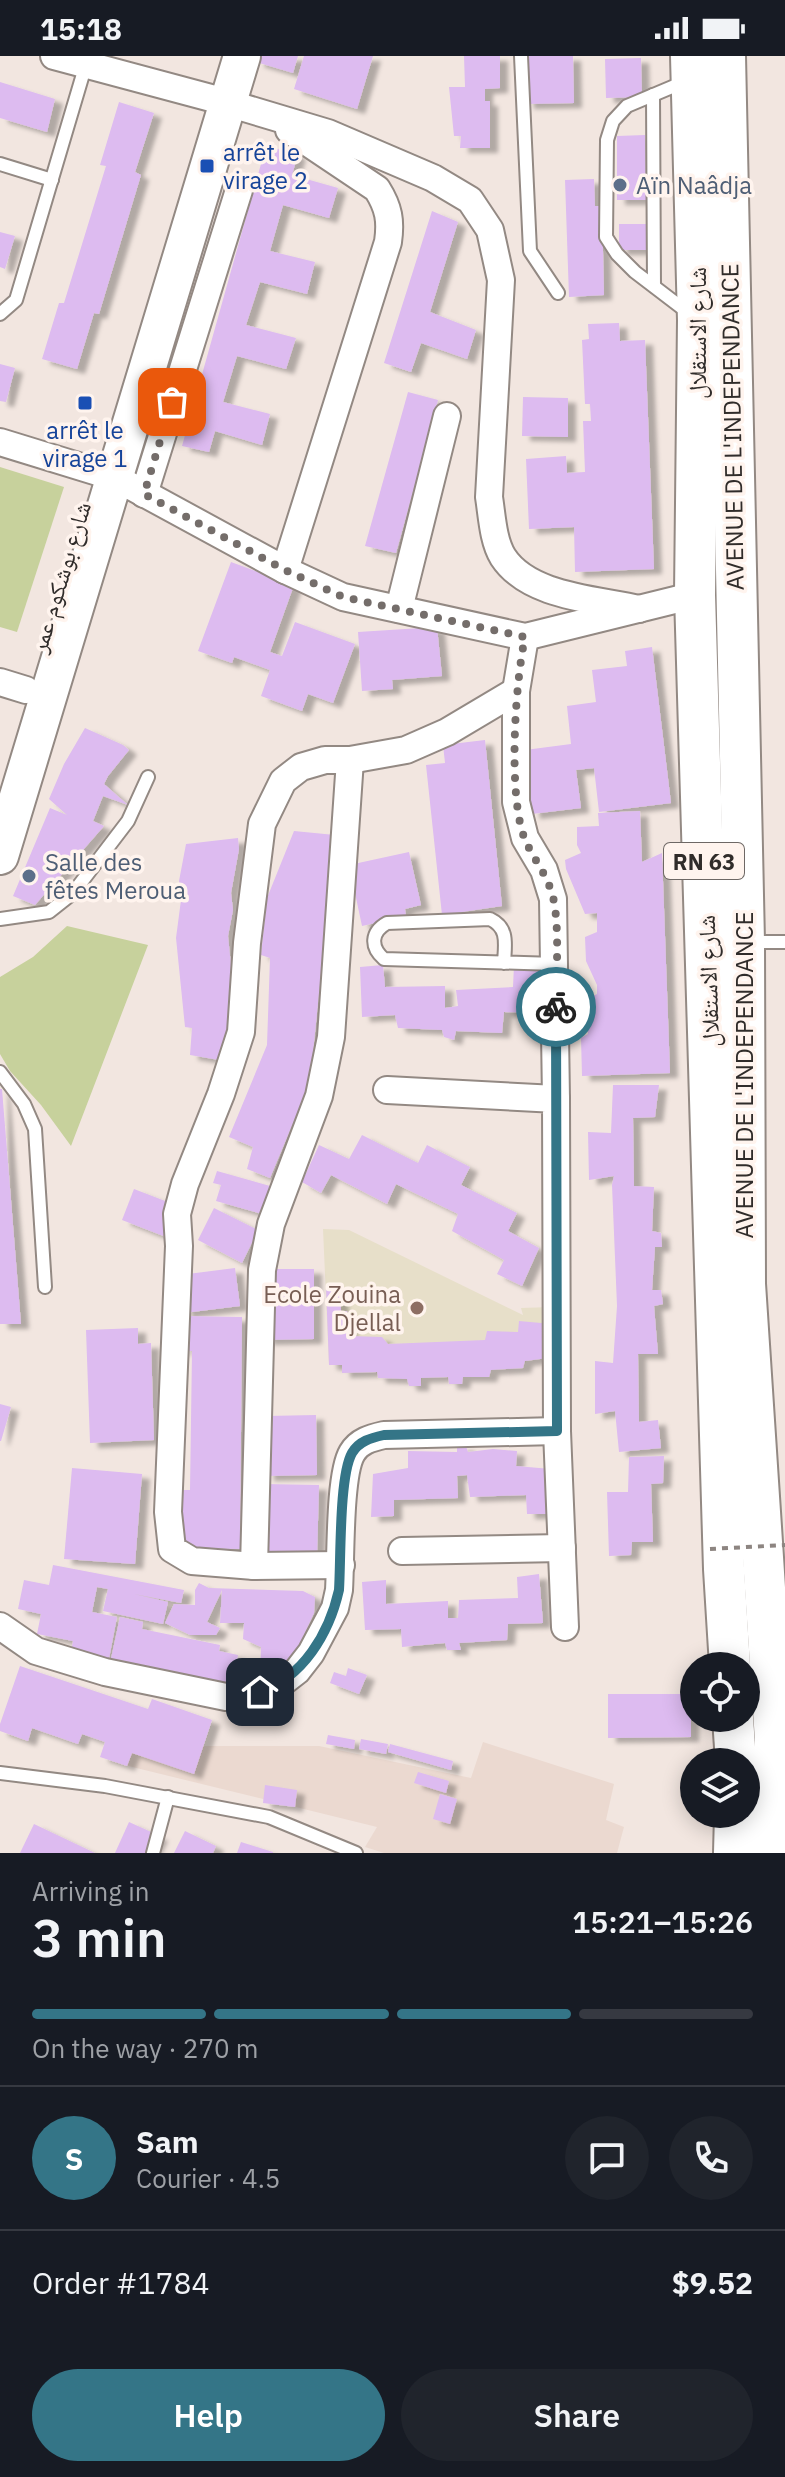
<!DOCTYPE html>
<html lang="en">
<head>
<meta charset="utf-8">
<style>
	:root { --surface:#171b24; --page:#20242c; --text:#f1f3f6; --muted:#9ea1a6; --line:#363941; --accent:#347587 }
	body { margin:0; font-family:"IBM Plex Sans","Noto Naskh Arabic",sans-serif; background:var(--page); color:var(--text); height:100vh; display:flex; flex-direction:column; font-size:30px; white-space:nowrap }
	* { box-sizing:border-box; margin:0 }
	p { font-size:26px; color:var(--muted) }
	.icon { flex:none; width:44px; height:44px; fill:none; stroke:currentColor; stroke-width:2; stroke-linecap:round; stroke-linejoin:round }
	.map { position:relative; height:1797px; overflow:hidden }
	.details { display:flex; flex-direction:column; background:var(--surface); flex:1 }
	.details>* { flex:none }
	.tools { position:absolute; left:680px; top:1596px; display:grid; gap:16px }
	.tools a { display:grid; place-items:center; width:80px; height:80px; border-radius:50%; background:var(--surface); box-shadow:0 4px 20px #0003; font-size:40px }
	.pin { position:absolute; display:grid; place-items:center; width:68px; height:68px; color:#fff; margin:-34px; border-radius:16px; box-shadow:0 4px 12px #0006 }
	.courier { position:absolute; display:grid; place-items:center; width:80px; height:80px; margin:-40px; border:6px solid #347587; border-radius:50%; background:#fff; color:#222; box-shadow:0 2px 10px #0007 }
	.overview em { font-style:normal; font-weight:600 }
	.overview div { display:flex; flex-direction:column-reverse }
	.overview { display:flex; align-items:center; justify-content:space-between; height:136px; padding:0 32px }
	h1 { font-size:52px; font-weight:600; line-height:60px }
	.bar { display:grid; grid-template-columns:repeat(4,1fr); gap:12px 8px; align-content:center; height:96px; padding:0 32px }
	.bar i { height:10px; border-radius:6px; background:var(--line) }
	.bar .on { background:var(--accent) }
	.bar p { grid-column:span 4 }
	.line { display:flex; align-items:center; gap:20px; padding:0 32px; border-top:2px solid var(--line) }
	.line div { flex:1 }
	.round { display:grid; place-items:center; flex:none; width:84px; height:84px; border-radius:42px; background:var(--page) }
	.cta { display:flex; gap:16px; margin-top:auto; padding:16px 32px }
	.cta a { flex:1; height:92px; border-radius:48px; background:var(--accent); color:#fff; font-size:32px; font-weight:600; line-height:92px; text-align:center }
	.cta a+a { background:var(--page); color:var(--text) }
	.status { display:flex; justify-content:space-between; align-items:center; height:56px; padding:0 40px; background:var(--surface); direction:ltr }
	.status svg { height:22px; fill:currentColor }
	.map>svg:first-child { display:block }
	.built { fill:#ebd9d0 }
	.education { fill:#e7dfc9 }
	.green { fill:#c7d19c }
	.building { fill:#ddbbf0; filter:url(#shadow) }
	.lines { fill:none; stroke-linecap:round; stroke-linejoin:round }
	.lane-casing { stroke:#938983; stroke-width:16 }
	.street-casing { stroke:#938983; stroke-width:30 }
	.secondary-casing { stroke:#938983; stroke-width:40 }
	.primary-casing { stroke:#938983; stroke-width:44 }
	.lane { stroke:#fff; stroke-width:12 }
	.street { stroke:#fff; stroke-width:26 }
	.secondary { stroke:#fff; stroke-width:36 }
	.primary { stroke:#fff; stroke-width:40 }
	.path-bridge { stroke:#8d8581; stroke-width:4; stroke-dasharray:6 6; stroke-linecap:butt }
	.done { stroke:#746d6a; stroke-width:8; stroke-dasharray:0 14.4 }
	.route { stroke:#347587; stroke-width:10 }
	.transit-dot { fill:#1a4fb4; stroke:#fff4ee; stroke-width:3 }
	.service-dot { fill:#5c6f8a; stroke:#fff4ee; stroke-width:3 }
	.education-dot { fill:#8d6e63; stroke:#fff4ee; stroke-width:3 }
	.labels { text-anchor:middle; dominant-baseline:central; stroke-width:7; stroke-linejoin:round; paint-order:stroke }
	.shield { fill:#fff4ee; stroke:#6e6865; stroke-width:2 }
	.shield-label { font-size:22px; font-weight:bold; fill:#302c2a }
	.transit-label { font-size:24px; fill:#164399; stroke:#fff4ee; text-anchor:start }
	.service-label { font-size:24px; fill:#4e5e75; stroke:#fff4ee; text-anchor:start }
	.street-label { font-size:24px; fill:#302c2a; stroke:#fff4ee }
	.education-label { font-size:24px; fill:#785e54; stroke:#fff4ee; text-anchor:end }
</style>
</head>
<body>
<div class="status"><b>15:18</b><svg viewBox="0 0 49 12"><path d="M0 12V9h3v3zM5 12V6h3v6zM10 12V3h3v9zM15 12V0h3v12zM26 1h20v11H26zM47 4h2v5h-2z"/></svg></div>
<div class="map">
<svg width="785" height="1797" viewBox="0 0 785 1797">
	<defs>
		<filter id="shadow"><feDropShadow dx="8" dy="5" stdDeviation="2" flood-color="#0004"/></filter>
	</defs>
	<rect width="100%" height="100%" fill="#f2e6e0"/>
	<!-- built -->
	<path class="built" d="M123,1674L188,1690H319L471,1722L483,1686L614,1728L606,1764L624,1771L617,1797H384L365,1791L377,1771L116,1707Z"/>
	<!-- education -->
	<path class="education" d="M323,1173L349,1174L523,1259L521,1252L552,1251L523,1312L491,1314L489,1321H463L462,1328H449L447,1321L422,1322L421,1330H409L407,1323L378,1322L376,1316L342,1317V1309H329Z"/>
	<!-- green -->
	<g class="green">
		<path d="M0,411L64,431L17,576L0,571Z"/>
		<path d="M67,870L148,889L71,1090L41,1049L10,1015L0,998V921L33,901Z"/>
	</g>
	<!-- building -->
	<g class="building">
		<path d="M258,0H298L293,17L256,6Z"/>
		<path d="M304,0H373L357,53L294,33Z"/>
		<path d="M464,0H500V32L485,33V45H490V92H460L461,80H454L449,31H465Z"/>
		<path d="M525,0H573L574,47L526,48Z"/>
		<path d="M641,2L642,41L606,42L605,3Z"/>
		<path d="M0,26L55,43L47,76L0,62Z"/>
		<path d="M119,46L154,57L135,116L141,119L99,258L94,257L77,313L42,303L59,247H64L106,110L100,109Z"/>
		<path d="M645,79L646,144H617V80Z"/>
		<path d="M266,90L298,98L292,119L338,132L329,162L283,149L270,195L315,206L307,238L260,226L246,269L296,282L286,313L237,300L223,346L270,358L262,389L215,375L209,396L182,390Z"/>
		<path d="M594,123L595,150H602L604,239L569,241L565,124Z"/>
		<path d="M432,155L458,166L430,256L476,274L467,303L421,287L411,316L384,307Z"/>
		<rect x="619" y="168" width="29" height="26"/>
		<path d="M0,176L15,180L5,213L0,211Z"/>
		<path d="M619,267L620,285L645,284L654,513L575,516L574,471L529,473L526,403L566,400L567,417L585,416L583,365H591L590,348H585L582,284L589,283L588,268Z"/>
		<path d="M0,308L15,312L6,346L0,345Z"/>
		<path d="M408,336L438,344L396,497L365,490Z"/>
		<path d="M523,341L568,342V381L522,380Z"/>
		<path d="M231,506L294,529L270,596L282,600L295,566L355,588L333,647L308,638L302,655L261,640L270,614L234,601L232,607L198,595Z"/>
		<path d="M437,571L442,620L392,624L393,633L362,635L358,576Z"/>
		<path d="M652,591L671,747L599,756L594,712L576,714L581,752L532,758L525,694L571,688L567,650L596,646L592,614L627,610L625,595Z"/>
		<path d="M85,672L123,689L129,694L108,720L104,728L128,749L103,740L93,765L104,770L35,849L13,840L50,752L67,759L49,743L64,708Z"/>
		<path d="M485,684L502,850L442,859L426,709L445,707L443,689Z"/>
		<path d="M640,755L642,806L662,797L670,1017L582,1020L581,982L588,978L585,944L597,938V929L586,905L585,881L597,876V857L585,858L566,813L565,804L581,797L577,789V771L599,770L598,757Z"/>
		<path d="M294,775L335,779L310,1026L270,1122L247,1113L253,1091L229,1081L267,989L270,902L261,899L267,842Z"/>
		<path d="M238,782L239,793L231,837L233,854L228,880L237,969L225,1005L190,999L192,972L185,971L176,882L181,844L179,825L186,788Z"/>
		<path d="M409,796L421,849L405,853L406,860L362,870L349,809Z"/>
		<path d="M383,909L385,931L445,930V952L458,950L456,934L513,931L514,909L540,910L541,957L504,956L502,977L456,975L454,984L444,981L442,974L398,972L395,959L362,961L360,911Z"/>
		<path d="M613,1029H659L655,1061L633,1062L634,1130L654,1131L652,1175L661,1177L662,1191H655L652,1234H661L663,1248L654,1250L658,1298H638L639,1366L658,1364L661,1392L619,1396L615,1355L595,1358V1305L613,1307L617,1250L612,1129L614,1120L589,1124L588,1076L611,1077Z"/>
		<path d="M0,1033H2L21,1268H0Z"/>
		<path d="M362,1079L418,1107L427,1089L470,1111L461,1129L517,1157L508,1175L539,1192L522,1230L497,1218L504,1204L452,1175L458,1158L396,1128L387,1148L331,1119L321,1137L302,1126L319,1089L349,1103Z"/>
		<path d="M217,1115L270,1130L262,1158L216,1145L221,1129L213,1127Z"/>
		<path d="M134,1133L178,1150L166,1181L122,1164Z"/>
		<path d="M214,1152L258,1174L242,1207L198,1184Z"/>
		<path d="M235,1212L240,1250L184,1257L180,1219Z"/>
		<path d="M265,1213H314V1283L265,1284Z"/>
		<path d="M326,1231H340L341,1256L347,1255L350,1280L382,1281L388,1288L485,1284L487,1275L518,1276L519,1265L552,1268L555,1301L525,1305L523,1312L491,1314L489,1321H463L462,1328H449L448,1321L421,1322V1330H409L407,1323L378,1322L377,1316L342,1317V1309H329Z"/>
		<path d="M184,1260L242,1261L240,1493L180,1492L181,1434H190L192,1295H183Z"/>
		<path d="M138,1272V1288L151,1287L154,1384L90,1387L86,1274Z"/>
		<path d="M0,1348L11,1351L1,1385H0Z"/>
		<path d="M316,1359L317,1419L266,1420V1360Z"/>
		<path d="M466,1390L468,1396L493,1393L517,1395L516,1410L551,1413L552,1458H527L526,1439L470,1441L467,1419L457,1420L458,1442L394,1444V1460L371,1461L373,1418L408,1412V1395L457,1396V1391Z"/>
		<path d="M664,1400L663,1427L651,1428L653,1486H632L631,1499L609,1500L607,1436H628L629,1401Z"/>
		<path d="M72,1412L142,1418L135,1508L64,1503Z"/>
		<path d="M265,1428L319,1429L317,1503H262Z"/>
		<path d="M53,1509L184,1534L181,1547L134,1538L168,1546L163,1568L103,1555L108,1533L97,1531L92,1556L117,1561L108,1608L70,1601L73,1585L37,1578L41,1558L18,1553L24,1524L49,1529Z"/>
		<path d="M539,1518L543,1567L508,1568L507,1584L459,1587L461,1594H447L445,1587L402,1591L401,1573L365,1574L362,1526L386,1524V1548L448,1545V1562H458L459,1544L518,1542L517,1521Z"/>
		<path d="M199,1527L209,1532L303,1535L315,1541L314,1557L290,1608L283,1607L275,1625L260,1624L261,1591L243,1583L244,1567H220L222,1534L207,1566L220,1572L216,1579H190L165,1567L174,1548L195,1549V1534Z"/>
		<path d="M120,1561L143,1566L142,1573L220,1589L219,1595L238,1599L230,1637L109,1612Z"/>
		<path d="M20,1610L148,1653L152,1643L212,1664L194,1718L132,1697L127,1710L100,1701L105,1686L82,1678L78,1688L32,1672L28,1685L0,1675V1668Z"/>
		<path d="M348,1612L367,1619L359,1638L330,1627L334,1616L346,1620Z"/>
		<path d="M608,1638H691V1681L608,1682Z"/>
		<path d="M328,1679L355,1684L354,1693L326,1688Z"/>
		<path d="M361,1683L388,1688L386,1698L359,1693Z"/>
		<path d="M390,1688L453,1705L451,1714L388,1696Z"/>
		<path d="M418,1716L449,1725L446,1737L414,1727Z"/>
		<path d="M265,1729L297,1734L295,1751L263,1747Z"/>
		<path d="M440,1738L457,1743L450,1768L433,1763Z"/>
		<path d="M129,1766L160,1780L152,1797H115Z"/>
		<path d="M34,1768L95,1797H20Z"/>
		<path d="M185,1775L216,1790L213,1797H174Z"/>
		<path d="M241,1786L273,1796V1797H237Z"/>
	</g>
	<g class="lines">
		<!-- lane casing -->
		<g class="lane-casing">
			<g id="lane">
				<path d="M521,0L530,195L558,237"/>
				<path d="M684,26L627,50L613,65L607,84L606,181L617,198L635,216L690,258"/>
				<path d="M653,39L654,230"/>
				<path d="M0,108L52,124"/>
				<path d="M0,258L16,244L86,8"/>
				<path d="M0,863L49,856L73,837L128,765L148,721"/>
				<path d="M751,886H785"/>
				<path d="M504,907C505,888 509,872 490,863L387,867C371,876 370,891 384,903L556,908"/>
				<path d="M0,1016L24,1048L35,1073L45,1231"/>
				<path d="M0,1717L105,1730L269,1761L356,1797"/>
				<path d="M153,1797L168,1741"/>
			</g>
		</g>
		<!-- street casing -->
		<g class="street-casing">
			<g id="street">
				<path d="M54,0L211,42L328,77L433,122L470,144L490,174L501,224L489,441C492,460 493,485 503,501C529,541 596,543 639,553"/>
				<path d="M0,386L114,421L285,514L388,186C391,165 389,152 377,133L289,74"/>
				<path d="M144,438L239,134"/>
				<path d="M285,514L343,541L525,581L695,539"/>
				<path d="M399,553L447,360"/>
				<path d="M525,581L516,635V746L525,782L544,814L553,843L556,1043"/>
				<path d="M0,626L26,634"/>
				<path d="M387,1034L556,1043L557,1375L565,1571"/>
				<path d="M402,1495L562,1492"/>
				<path d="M341,1509L254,1510L192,1505L172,1493L168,1456L179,1190L177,1158L185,1128L221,1038L241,976L247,887L262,768L283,725L301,711L325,704H350L406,694L447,676L516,635"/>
				<path d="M254,1510L262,1214L271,1168L319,1040L331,981L350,704"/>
				<path d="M0,1570L36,1595L105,1616L226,1641L260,1636L279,1629L297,1615L311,1597L335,1552L339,1534C341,1503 339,1419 352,1397C359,1385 371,1382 384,1379L557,1375"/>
			</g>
		</g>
		<!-- secondary casing -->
		<g class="secondary-casing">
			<path id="secondary" d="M0,800L242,0"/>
		</g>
		<!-- primary casing -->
		<g class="primary-casing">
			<g id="primary">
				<path d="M691,0L698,264L695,539L724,1513L730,1610"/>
				<path d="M725,0L744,886L745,1228L775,1684L771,1797"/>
				<path d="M733,1662L736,1706"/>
				<path d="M734,1797L735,1758"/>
			</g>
		</g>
		<!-- lane -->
		<use href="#lane" class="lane"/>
		<!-- street -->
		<use href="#street" class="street"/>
		<!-- secondary -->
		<use href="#secondary" class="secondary"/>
		<!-- primary -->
		<use href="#primary" class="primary"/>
		<!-- path-bridge -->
		<path class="path-bridge" d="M710,1493L785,1489"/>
	</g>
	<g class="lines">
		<!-- done -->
		<path class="done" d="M172,346L144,438L285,514L343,541L525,581C515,628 508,737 524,781C532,802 547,817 553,841C560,871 556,919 556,951"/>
		<!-- route -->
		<path class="route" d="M260,1636C303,1621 329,1578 339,1534C341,1503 339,1420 352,1397C359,1385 371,1382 384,1379L557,1375L556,951"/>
	</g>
	<!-- markers -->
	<g class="transit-dot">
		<rect x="199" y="102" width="16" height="16" rx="4"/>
		<rect x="77" y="339" width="16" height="16" rx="4"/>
	</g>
	<g class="service-dot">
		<circle cx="620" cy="129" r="8"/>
		<circle cx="29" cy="820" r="8"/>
	</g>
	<circle class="education-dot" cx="417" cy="1252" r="8"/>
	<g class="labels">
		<!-- shield labels -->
		<rect class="shield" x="664" y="787" width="80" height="36" rx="6"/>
		<g class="shield-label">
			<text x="704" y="805">RN 63</text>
		</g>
		<!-- transit labels -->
		<g class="transit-label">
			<text x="223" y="96">arrêt le<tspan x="223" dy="28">virage 2</tspan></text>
			<text x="85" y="374" text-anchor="middle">arrêt le<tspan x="85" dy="28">virage 1</tspan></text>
		</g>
		<!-- service labels -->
		<g class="service-label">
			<text x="636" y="129">Aïn Naâdja</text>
			<text x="45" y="806">Salle des<tspan x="45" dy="28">fêtes Meroua</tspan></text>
		</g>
		<!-- street labels -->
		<g class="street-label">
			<text transform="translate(697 277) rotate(-90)">شارع الاستقلال</text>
			<text transform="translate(732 371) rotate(-91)">AVENUE DE L'INDEPENDANCE</text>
			<text transform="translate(60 521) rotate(-73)">شارع بوشكوم عمر</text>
			<text transform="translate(708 925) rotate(-92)">شارع الاستقلال</text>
			<text transform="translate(744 1019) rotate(-90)">AVENUE DE L'INDEPENDANCE</text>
		</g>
		<!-- education labels -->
		<g class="education-label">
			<text x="401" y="1238">Ecole Zouina<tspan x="401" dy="28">Djellal</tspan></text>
		</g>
	</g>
</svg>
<div class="tools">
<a><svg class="icon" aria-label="locate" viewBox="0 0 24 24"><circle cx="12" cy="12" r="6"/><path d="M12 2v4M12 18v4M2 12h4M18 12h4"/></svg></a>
<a><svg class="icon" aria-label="layers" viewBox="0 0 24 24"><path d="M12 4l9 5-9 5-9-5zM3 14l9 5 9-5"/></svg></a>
</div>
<div class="pin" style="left:172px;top:346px;background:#ea580c"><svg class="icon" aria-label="bag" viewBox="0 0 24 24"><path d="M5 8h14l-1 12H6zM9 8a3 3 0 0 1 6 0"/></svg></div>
<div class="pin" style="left:260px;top:1636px;background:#1f2937"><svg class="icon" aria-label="home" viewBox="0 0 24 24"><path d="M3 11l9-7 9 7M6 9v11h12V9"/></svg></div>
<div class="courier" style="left:556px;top:951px"><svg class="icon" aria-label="bike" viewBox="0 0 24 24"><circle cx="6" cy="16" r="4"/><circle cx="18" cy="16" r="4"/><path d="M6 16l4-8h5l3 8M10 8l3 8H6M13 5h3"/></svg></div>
</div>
<section class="details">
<div class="overview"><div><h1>3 min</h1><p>Arriving in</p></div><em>15:21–15:26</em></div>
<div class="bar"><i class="on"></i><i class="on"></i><i class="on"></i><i></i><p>On the way · 270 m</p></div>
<div class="line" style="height:144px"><b class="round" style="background:var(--accent);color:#fff">S</b><div><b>Sam</b><p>Courier · 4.5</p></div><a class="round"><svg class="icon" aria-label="chat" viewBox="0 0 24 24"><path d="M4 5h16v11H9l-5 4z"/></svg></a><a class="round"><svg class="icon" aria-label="phone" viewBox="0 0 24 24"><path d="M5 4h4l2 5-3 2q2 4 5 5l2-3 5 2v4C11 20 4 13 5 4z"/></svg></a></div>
<div class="line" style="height:104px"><div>Order #1784</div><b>$9.52</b></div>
<div class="cta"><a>Help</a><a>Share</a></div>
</section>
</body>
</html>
